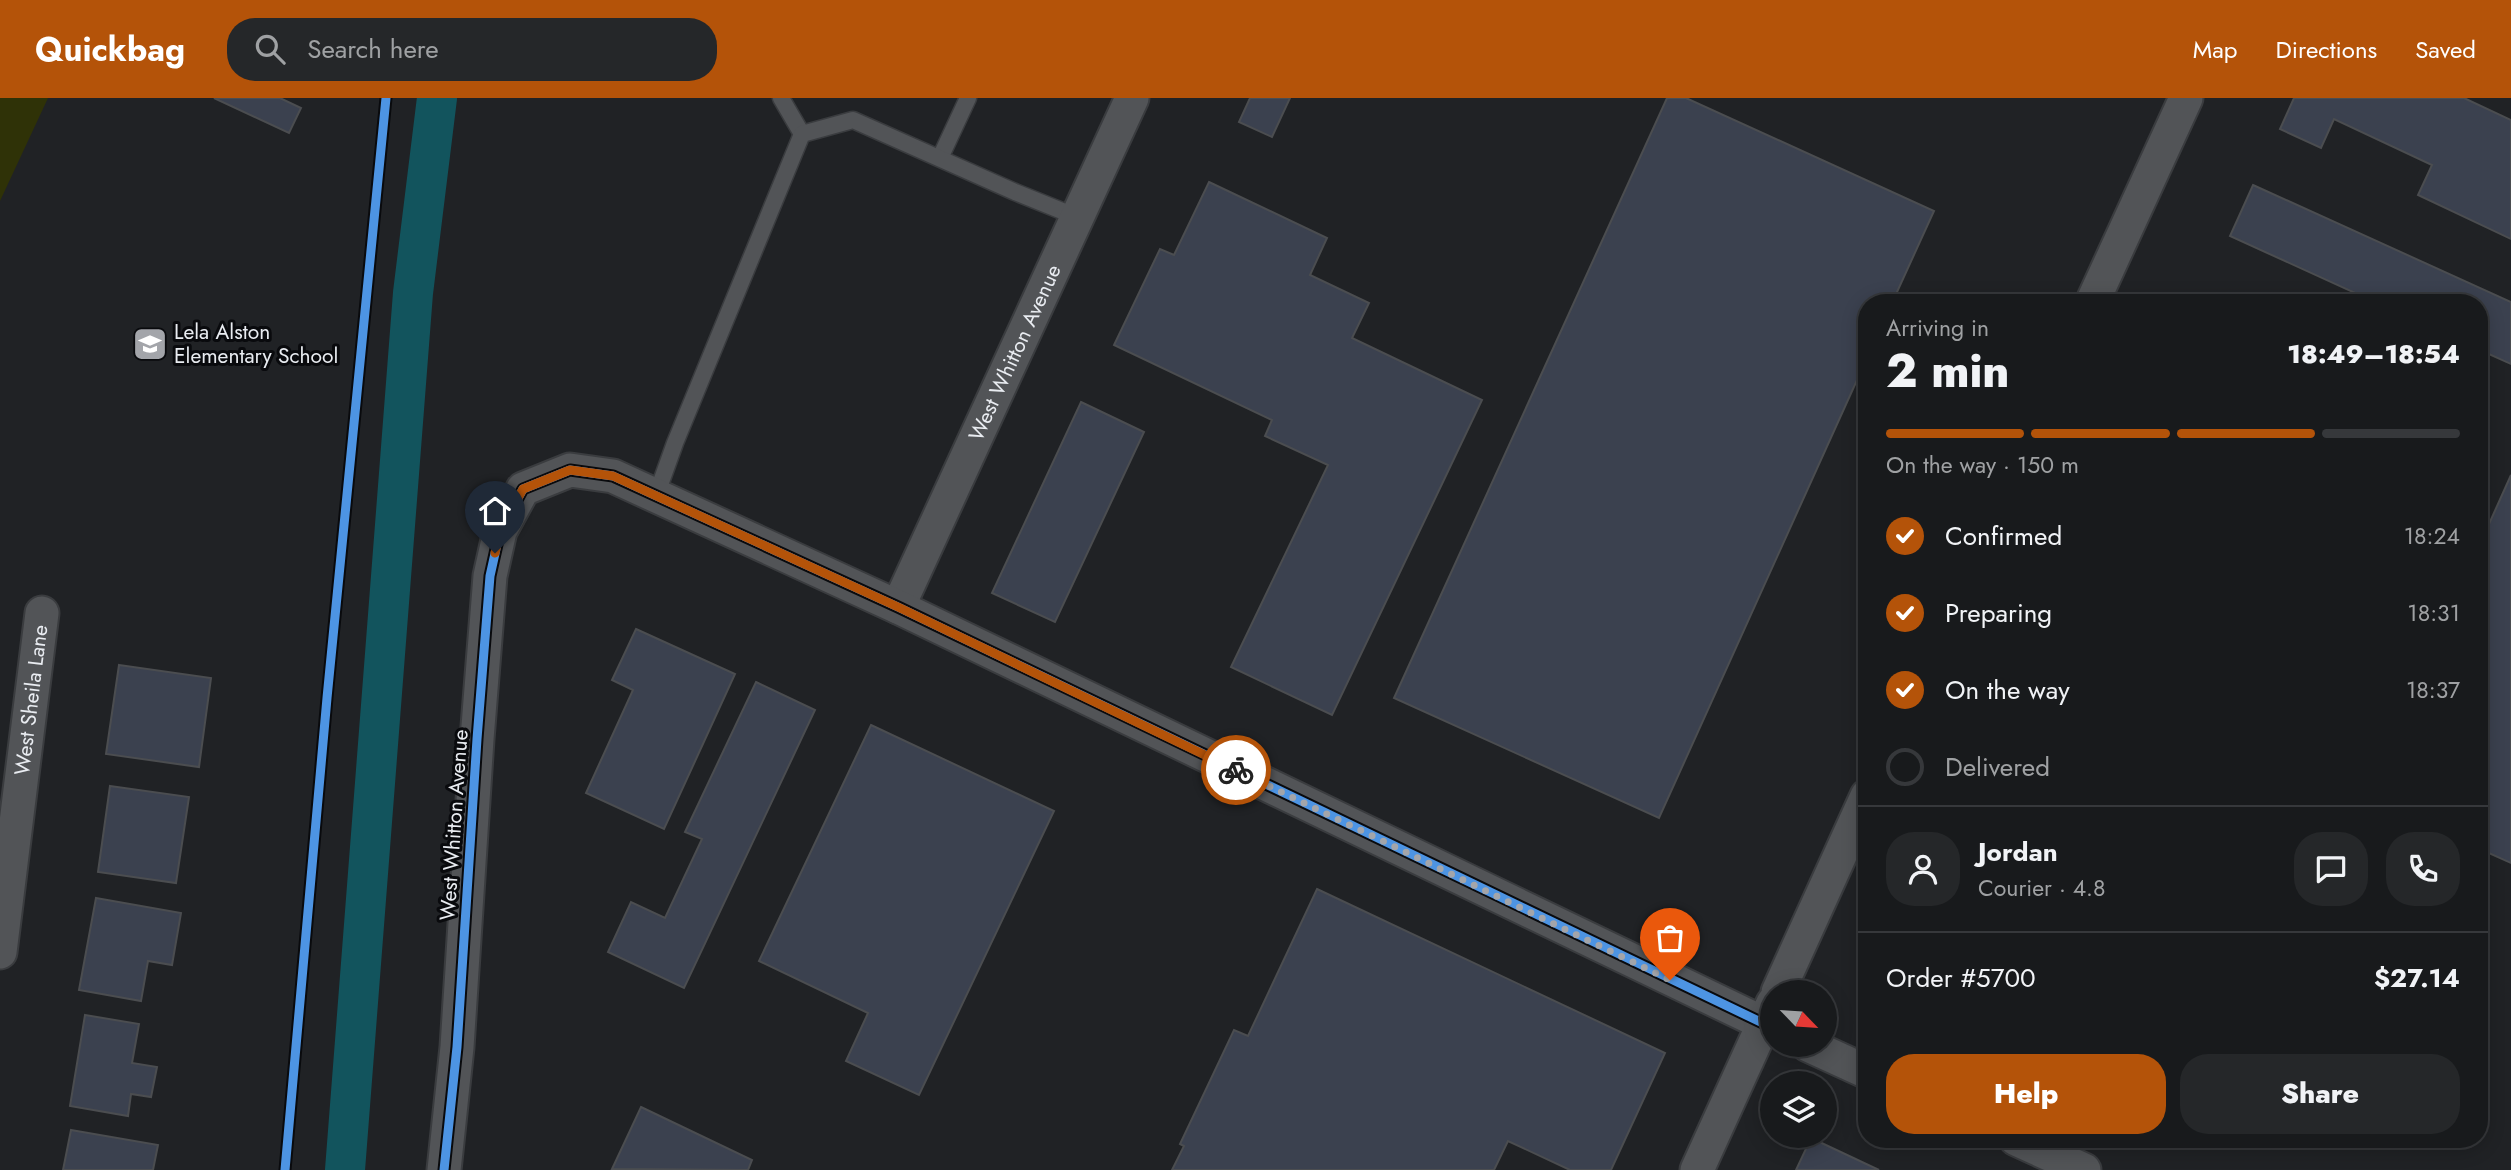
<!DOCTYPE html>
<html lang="en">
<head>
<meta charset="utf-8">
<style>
	:root { --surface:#181a1c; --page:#252729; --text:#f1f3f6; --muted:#9fa1a3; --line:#36383b; --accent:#b45309 }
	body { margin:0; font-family:Jost,sans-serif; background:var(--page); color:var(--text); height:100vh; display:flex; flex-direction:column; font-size:26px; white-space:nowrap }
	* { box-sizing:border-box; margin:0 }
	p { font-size:23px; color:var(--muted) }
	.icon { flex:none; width:38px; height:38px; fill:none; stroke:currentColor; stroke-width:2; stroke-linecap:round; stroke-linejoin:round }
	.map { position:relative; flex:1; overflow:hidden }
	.side { position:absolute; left:1858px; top:196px; width:630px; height:854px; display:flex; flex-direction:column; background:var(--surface); border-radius:28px; box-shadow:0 4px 18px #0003,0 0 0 2px var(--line) }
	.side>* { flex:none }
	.needle { width:46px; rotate:115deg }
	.controls { position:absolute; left:1760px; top:882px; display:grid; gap:14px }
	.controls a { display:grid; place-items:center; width:77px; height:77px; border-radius:50%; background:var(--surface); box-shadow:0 4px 18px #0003,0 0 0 2px var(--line); font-size:35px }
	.pin { position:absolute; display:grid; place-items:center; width:60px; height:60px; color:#fff; margin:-72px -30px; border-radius:50% 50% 50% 0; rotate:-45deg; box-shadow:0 0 7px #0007 }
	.pin .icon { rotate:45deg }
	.courier { position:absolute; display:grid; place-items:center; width:70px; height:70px; margin:-35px; border:5px solid #b45309; border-radius:50%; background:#fff; color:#222; box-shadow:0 2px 9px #0007 }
	.overview em { font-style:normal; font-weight:800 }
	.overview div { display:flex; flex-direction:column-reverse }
	.overview { display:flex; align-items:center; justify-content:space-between; height:119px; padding:0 28px }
	h1 { font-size:46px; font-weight:800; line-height:52px }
	.bar { display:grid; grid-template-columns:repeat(4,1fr); gap:10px 7px; align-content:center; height:84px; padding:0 28px }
	.bar i { height:9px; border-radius:5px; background:var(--line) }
	.bar .selected { background:var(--accent) }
	.bar p { grid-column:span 4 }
	.line { display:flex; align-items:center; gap:18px; padding:0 28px; border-top:2px solid var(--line) }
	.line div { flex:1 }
	.round { display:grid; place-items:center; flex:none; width:74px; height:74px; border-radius:28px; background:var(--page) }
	ol { padding:0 28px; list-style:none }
	li { display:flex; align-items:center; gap:21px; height:77px }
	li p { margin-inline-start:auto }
	li .icon { padding:7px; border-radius:50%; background:var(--accent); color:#fff; stroke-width:4 }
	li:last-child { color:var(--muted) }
	li i { width:38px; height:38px; border:4px solid var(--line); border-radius:50% }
	.action { display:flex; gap:14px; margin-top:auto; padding:14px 28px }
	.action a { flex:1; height:80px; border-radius:28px; background:var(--accent); color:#fff; font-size:28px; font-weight:800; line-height:80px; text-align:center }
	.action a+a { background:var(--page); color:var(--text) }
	header { display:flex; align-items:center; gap:42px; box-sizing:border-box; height:98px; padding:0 35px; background:var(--accent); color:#fff }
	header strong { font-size:33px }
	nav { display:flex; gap:38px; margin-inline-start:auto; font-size:24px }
	.search { width:490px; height:63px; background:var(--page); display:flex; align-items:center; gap:18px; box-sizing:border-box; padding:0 24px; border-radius:28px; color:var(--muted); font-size:26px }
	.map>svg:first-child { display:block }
	.green { fill:#2f3207 }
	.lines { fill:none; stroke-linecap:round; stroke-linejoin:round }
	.canal { stroke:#12545d; stroke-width:40 }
	.building { fill:#3b414f; stroke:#4b4d50; stroke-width:2 }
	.service-casing { stroke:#3a3c3f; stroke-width:19 }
	.minor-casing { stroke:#3a3c3f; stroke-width:37 }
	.service { stroke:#525457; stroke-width:16 }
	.minor { stroke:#525457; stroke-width:33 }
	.cycleway-casing { stroke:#090a0d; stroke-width:13 }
	.cycleway { stroke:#4d94e3; stroke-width:9 }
	.done { stroke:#a3a5aa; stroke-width:7; stroke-dasharray:0 12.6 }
	.route { stroke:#b45309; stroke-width:9 }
	.labels { text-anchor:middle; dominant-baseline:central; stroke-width:6; stroke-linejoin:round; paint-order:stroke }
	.poi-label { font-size:21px; fill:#e9ecf1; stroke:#090a0d; text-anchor:start }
	.street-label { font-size:21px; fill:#e9ecf1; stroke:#090a0d }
</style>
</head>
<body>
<header>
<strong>Quickbag</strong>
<div class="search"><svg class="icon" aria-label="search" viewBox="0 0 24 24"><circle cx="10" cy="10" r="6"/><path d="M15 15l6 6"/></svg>Search here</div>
<nav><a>Map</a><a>Directions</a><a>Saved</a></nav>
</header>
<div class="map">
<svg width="2511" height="1072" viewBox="0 0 2511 1072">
	<rect width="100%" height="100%" fill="#202225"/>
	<!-- green -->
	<path class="green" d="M0,0H48L0,103Z"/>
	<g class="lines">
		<!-- canal -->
		<path class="canal" d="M345,1072L413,195L437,0"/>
	</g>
	<!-- building -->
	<g class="building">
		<path d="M214,0H280L301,10L289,35Z"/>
		<path d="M1250,0H1290L1272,39L1239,24Z"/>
		<path d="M1667,0H1686L1934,113L1892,205H1867V260L1659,720L1394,600Z"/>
		<path d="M2294,0H2464L2511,22V141L2418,97L2432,67L2334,21L2321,50L2280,31Z"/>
		<path d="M1209,84L1327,140L1310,177L1369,205L1352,240L1482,302L1332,617L1231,569L1328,367L1265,338L1272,322L1114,247L1160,151L1174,157Z"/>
		<path d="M2253,87L2511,204V266L2480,252V205H2377L2230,138Z"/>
		<path d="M1081,304L1144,334L1055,524L992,495Z"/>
		<path d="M2511,377V765L2480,751V446Z"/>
		<path d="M636,531L735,576L664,731L586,695L633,592L612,582Z"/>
		<path d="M119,567L211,580L199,669L106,656Z"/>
		<path d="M756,584L815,612L684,890L608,854L631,804L665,820L702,741L685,734Z"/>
		<path d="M871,627L1054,713L919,997L846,963L868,915L759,863Z"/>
		<path d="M110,688L189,699L176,785L98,774Z"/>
		<path d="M1317,791L1665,955L1611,1072H1570L1508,1043L1494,1072H1172L1184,1048L1180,1046L1234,932L1248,938Z"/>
		<path d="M96,800L181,815L172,867L148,863L141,903L79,892Z"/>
		<path d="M85,917L139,926L132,965L157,969L151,999L131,996L128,1018L70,1008Z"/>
		<path d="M641,1009L752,1062L748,1072L612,1071Z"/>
		<path d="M71,1032L158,1047L153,1072H63Z"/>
		<path d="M1811,1040L1879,1072H1796Z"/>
	</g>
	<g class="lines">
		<!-- service casing -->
		<g class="service-casing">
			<g id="service">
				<path d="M781,0L802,36"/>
				<path d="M940,60L968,0"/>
				<path d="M656,398L675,345L802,36L853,22L1015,94L1077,119"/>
			</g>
		</g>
		<!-- minor casing -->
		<g class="minor-casing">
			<g id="minor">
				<path d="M2092,205L2186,0"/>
				<path id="s1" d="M898,509L1132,0"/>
				<path id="s2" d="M0,854L42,515"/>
				<path d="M1778,894L1867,698"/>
				<path d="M1808,947L1867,974"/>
				<path d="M2016,1041L2084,1072"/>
				<path d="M444,1072L457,949L477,641L490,478L500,433L523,391L570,372L613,378L898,509L1773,930"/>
				<path d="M1697,1072L1773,905"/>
			</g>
		</g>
		<!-- service -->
		<use href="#service" class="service"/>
		<!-- minor -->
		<use href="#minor" class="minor"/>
		<!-- cycleway casing -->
		<g class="cycleway-casing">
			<g id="cycleway">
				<path d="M285,1072L327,600L386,0"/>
				<path d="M444,1072L457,949L477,641L490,478L500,433L523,391L570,372L613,378L898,509L1773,930"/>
			</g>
		</g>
		<!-- cycleway -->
		<use href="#cycleway" class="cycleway"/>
	</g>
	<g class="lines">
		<!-- done -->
		<path class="done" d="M1236,672L1670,882"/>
		<!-- route -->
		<path class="route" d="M495,455L500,433L523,391L570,372L613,378L898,509L1236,672"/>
	</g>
	<!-- icons -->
	<defs>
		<g id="school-square" transform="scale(1.75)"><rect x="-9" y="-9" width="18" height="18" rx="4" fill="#a3a5aa" stroke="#090a0d"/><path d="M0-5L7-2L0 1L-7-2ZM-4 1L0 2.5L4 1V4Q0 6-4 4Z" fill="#fff"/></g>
	</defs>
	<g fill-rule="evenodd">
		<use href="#school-square" x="150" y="246"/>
	</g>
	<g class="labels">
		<!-- poi labels -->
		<g class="poi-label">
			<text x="174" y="234">Lela Alston<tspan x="174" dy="24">Elementary School</tspan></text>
		</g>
		<!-- street labels -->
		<g class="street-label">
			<text stroke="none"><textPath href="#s1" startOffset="280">West Whitton Avenue</textPath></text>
			<text stroke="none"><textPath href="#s2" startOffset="254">West Sheila Lane</textPath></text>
			<text transform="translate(454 727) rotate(-86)">West Whitton Avenue</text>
		</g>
	</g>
</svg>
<div class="controls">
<a><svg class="needle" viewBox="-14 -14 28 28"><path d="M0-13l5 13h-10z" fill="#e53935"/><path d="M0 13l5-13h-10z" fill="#9fa1a3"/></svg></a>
<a><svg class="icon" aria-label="layers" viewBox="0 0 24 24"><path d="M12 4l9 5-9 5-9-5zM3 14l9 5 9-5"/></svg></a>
</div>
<div class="pin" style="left:1670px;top:882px;background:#ea580c"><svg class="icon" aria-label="bag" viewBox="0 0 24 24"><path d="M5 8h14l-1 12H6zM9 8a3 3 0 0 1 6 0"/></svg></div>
<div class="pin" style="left:495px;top:455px;background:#1f2937"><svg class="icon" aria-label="home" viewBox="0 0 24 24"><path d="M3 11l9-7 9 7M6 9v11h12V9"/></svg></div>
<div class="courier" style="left:1236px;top:672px"><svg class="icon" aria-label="bike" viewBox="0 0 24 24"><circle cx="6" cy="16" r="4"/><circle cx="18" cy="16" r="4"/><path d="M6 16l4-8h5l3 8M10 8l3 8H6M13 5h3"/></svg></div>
<section class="side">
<div class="overview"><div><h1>2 min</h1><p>Arriving in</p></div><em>18:49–18:54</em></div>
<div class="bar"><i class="selected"></i><i class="selected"></i><i class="selected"></i><i></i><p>On the way · 150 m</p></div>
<ol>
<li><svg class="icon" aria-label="check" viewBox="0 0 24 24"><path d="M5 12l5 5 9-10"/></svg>Confirmed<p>18:24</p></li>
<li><svg class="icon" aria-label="check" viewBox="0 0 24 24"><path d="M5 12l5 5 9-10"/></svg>Preparing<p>18:31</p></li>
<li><svg class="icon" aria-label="check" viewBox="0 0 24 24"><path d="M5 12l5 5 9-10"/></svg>On the way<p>18:37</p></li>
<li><i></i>Delivered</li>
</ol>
<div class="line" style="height:126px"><a class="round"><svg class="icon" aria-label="person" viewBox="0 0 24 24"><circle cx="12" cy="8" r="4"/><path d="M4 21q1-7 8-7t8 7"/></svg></a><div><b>Jordan</b><p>Courier · 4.8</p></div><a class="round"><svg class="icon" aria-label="chat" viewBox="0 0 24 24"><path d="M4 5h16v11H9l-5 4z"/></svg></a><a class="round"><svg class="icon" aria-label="phone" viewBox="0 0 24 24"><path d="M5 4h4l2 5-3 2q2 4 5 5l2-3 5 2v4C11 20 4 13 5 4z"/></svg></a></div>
<div class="line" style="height:91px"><div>Order #5700</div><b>$27.14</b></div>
<div class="action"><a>Help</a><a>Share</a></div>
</section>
</div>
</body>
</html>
